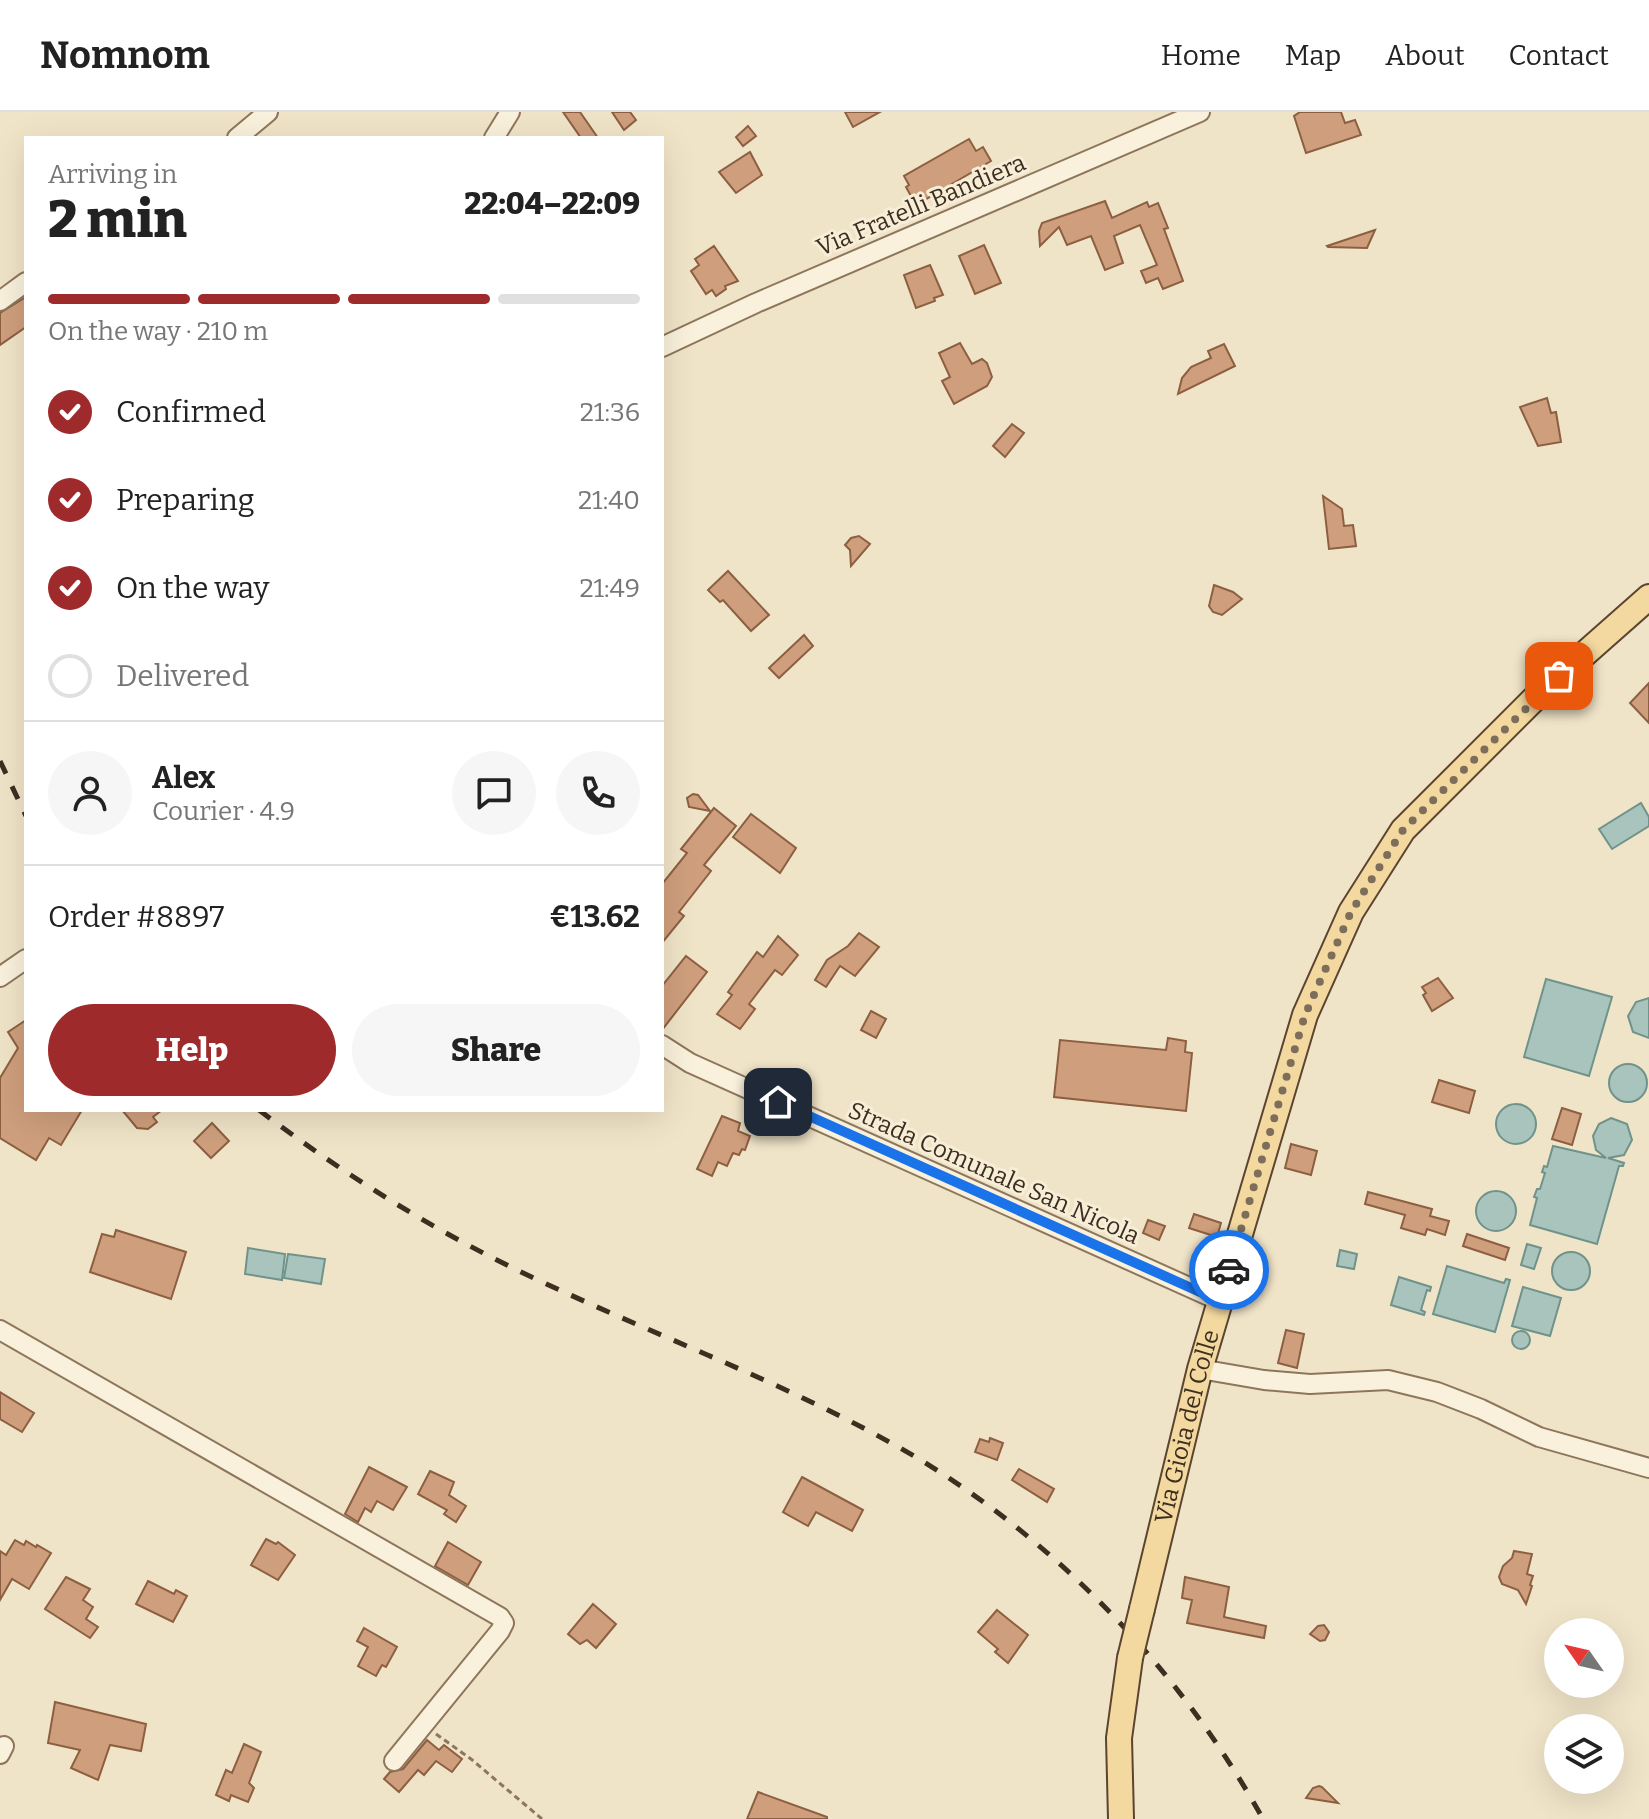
<!DOCTYPE html>
<html lang="en">
<head>
<meta charset="utf-8">
<style>
	:root { --surface:#fff; --page:#f6f6f6; --text:#222; --muted:#767676; --line:#e0e0e0; --accent:#9e2a2b }
	body { margin:0; font-family:Bitter,serif; background:var(--page); color:var(--text); height:100vh; display:flex; flex-direction:column; font-size:30px; white-space:nowrap }
	* { box-sizing:border-box; margin:0 }
	p { font-size:26px; color:var(--muted) }
	.icon { flex:none; width:44px; height:44px; fill:none; stroke:currentColor; stroke-width:2; stroke-linecap:round; stroke-linejoin:round }
	.map { position:relative; flex:1; overflow:hidden }
	.side { position:absolute; left:24px; top:24px; width:640px; height:976px; display:flex; flex-direction:column; background:var(--surface); border-radius:0px; box-shadow:0 8px 32px #0002 }
	.side>* { flex:none }
	.needle { width:52px; rotate:304deg }
	.controls { position:absolute; left:1544px; top:1506px; display:grid; gap:16px }
	.controls a { display:grid; place-items:center; width:80px; height:80px; border-radius:50%; background:var(--surface); box-shadow:0 8px 32px #0002; font-size:40px }
	.pin { position:absolute; display:grid; place-items:center; width:68px; height:68px; color:#fff; margin:-34px; border-radius:16px; box-shadow:0 4px 12px #0006 }
	.courier { position:absolute; display:grid; place-items:center; width:80px; height:80px; margin:-40px; border:6px solid #1a73e8; border-radius:50%; background:#fff; color:#222; box-shadow:0 2px 10px #0007 }
	.head em { font-style:normal; font-weight:800 }
	.head div { display:flex; flex-direction:column-reverse }
	.head { display:flex; align-items:center; justify-content:space-between; height:136px; padding:0 24px }
	h1 { font-size:52px; font-weight:800; line-height:60px }
	.bar { display:grid; grid-template-columns:repeat(4,1fr); gap:12px 8px; align-content:center; height:96px; padding:0 24px }
	.bar i { height:10px; border-radius:6px; background:var(--line) }
	.bar .active { background:var(--accent) }
	.bar p { grid-column:span 4 }
	.line { display:flex; align-items:center; gap:20px; padding:0 24px; border-top:2px solid var(--line) }
	.line div { flex:1 }
	.round { display:grid; place-items:center; flex:none; width:84px; height:84px; border-radius:42px; background:var(--page) }
	ol { padding:0 24px; list-style:none }
	li { display:flex; align-items:center; gap:24px; height:88px }
	li p { margin-inline-start:auto }
	li .icon { padding:8px; border-radius:50%; background:var(--accent); color:#fff; stroke-width:4 }
	li:last-child { color:var(--muted) }
	li i { width:44px; height:44px; border:4px solid var(--line); border-radius:50% }
	.action { display:flex; gap:16px; margin-top:auto; padding:16px 24px }
	.action a { flex:1; height:92px; border-radius:48px; background:var(--accent); color:#fff; font-size:32px; font-weight:800; line-height:92px; text-align:center }
	.action a+a { background:var(--page); color:var(--text) }
	header { display:flex; align-items:center; gap:48px; box-sizing:border-box; height:112px; padding:0 40px; background:var(--surface); border-bottom:2px solid var(--line) }
	header strong { font-size:38px }
	nav { display:flex; gap:44px; margin-inline-start:auto; font-size:28px }
	.map>svg:first-child { display:block }
	.water { fill:#a9c4bc; stroke:#6f938a; stroke-width:2 }
	.building { fill:#cf9f7d; stroke:#8d5f41; stroke-width:2 }
	.lines { fill:none; stroke-linecap:round; stroke-linejoin:round }
	.minor-casing { stroke:#8d765c; stroke-width:22 }
	.major-casing { stroke:#5b4430; stroke-width:28 }
	.path { stroke:#8d765c; stroke-width:3; stroke-dasharray:6 4; stroke-linecap:butt }
	.minor { stroke:#faf1dc; stroke-width:18 }
	.major { stroke:#f3d9a0; stroke-width:24 }
	.rail { stroke:#3d2e20; stroke-width:5; stroke-dasharray:14 14; stroke-linecap:butt }
	.major-bridge-casing { stroke:#5b4430; stroke-width:28; stroke-linecap:butt }
	.major-bridge { stroke:#f3d9a0; stroke-width:24 }
	.done { stroke:#7c6e5b; stroke-width:8; stroke-dasharray:0 14.4 }
	.route { stroke:#1a73e8; stroke-width:10 }
	.labels { text-anchor:middle; dominant-baseline:central; stroke-width:6; stroke-linejoin:round; paint-order:stroke }
	.street-label { font-size:24px; fill:#3d2e20; stroke:#f7eed8 }
</style>
</head>
<body>
<header>
<strong>Nomnom</strong>
<nav><a>Home</a><a>Map</a><a>About</a><a>Contact</a></nav>
</header>
<div class="map">
<svg width="1649" height="1707" viewBox="0 0 1649 1707">
	<rect width="100%" height="100%" fill="#f0e4c8"/>
	<!-- water -->
	<g class="water">
		<path d="M1641,691L1649,705V714L1612,737L1599,717Z"/>
		<path d="M1546,867L1612,885L1589,964L1524,945Z"/>
		<path d="M1649,886V926L1633,920L1628,904L1636,890Z"/>
		<circle cx="1628" cy="971" r="19"/>
		<circle cx="1516" cy="1012" r="20"/>
		<path d="M1611,1006L1627,1012L1632,1028L1624,1043L1608,1046L1624,1051L1623,1054H1619L1597,1132L1530,1113L1537,1086L1534,1085L1537,1077H1540L1545,1061L1542,1060L1544,1054L1547,1055L1553,1034L1606,1046L1596,1038L1593,1024L1599,1012Z"/>
		<circle cx="1496" cy="1099" r="20"/>
		<path d="M1527,1132L1541,1136L1534,1157L1521,1153Z"/>
		<path d="M248,1136L285,1142L282,1168L245,1162Z"/>
		<path d="M1340,1138L1357,1142L1354,1157L1337,1154Z"/>
		<circle cx="1571" cy="1159" r="19"/>
		<path d="M288,1142L325,1147L321,1172L284,1166Z"/>
		<path d="M1447,1154L1504,1171L1506,1167L1510,1168L1495,1220L1433,1202Z"/>
		<path d="M1399,1165L1431,1175L1430,1179L1427,1178L1421,1198L1425,1200L1424,1203L1391,1193Z"/>
		<path d="M1523,1175L1561,1186L1550,1224L1512,1214Z"/>
		<circle cx="1521" cy="1228" r="9"/>
	</g>
	<!-- building -->
	<g class="building">
		<path d="M563,0H580L598,26H581Z"/>
		<path d="M612,0H630L636,8L624,18Z"/>
		<path d="M845,0H880L853,15Z"/>
		<path d="M1300,0H1341L1345,11L1355,8L1361,23L1306,41L1294,4Z"/>
		<path d="M748,14L756,24L743,34L736,25Z"/>
		<path d="M969,27L976,39L983,35L991,49L916,93L906,75L909,73L904,64Z"/>
		<path d="M750,40L762,63L736,81L719,60Z"/>
		<path d="M1105,89L1112,106L1147,90L1149,95L1158,91L1168,116L1164,117L1183,169L1163,177L1158,166L1146,171L1141,159L1157,153L1140,113L1114,124L1123,151L1105,158L1091,124L1067,133L1059,115L1040,134L1039,119L1042,111Z"/>
		<path d="M1375,118L1367,136L1328,135L1327,134Z"/>
		<path d="M984,133L1001,171L975,182L959,144Z"/>
		<path d="M714,134L738,169L725,174L726,177L716,184L712,178L706,182L691,159L699,153L695,147Z"/>
		<path d="M930,153L943,183L934,186L935,189L916,196L904,163Z"/>
		<path d="M26,185V215L0,233V201Z"/>
		<path d="M960,231L972,252L982,247L987,251L992,265L987,274L954,292L942,269L950,265L939,241Z"/>
		<path d="M1224,232L1235,254L1178,282L1182,266L1191,255L1211,246L1208,239Z"/>
		<path d="M1547,286L1551,301L1556,300L1561,330L1538,334L1520,295Z"/>
		<path d="M1012,312L1024,321L1005,345L993,334Z"/>
		<path d="M1323,384L1342,397L1344,414L1353,413L1356,434L1329,437Z"/>
		<path d="M859,424L870,432L851,454L850,438L845,433L851,426Z"/>
		<path d="M728,459L769,503L751,519L723,488L720,490L708,478Z"/>
		<path d="M1214,473L1233,480L1242,487L1222,503L1213,500L1209,494Z"/>
		<path d="M804,523L813,534L779,566L769,556Z"/>
		<path d="M1649,571V611L1630,591Z"/>
		<path d="M693,682L698,683L710,699L689,695L687,686Z"/>
		<path d="M714,696L736,714L704,753L711,759L679,800L684,804L662,831V772L687,741L681,737Z"/>
		<path d="M751,702L796,736L780,761L733,725Z"/>
		<path d="M859,821L879,835L855,864L840,854L826,875L815,868L827,848L848,834Z"/>
		<path d="M778,824L798,843L782,863L775,858L749,892L755,897L740,917L717,902L732,883L728,880L757,840L763,845Z"/>
		<path d="M686,844L707,860L662,918V874Z"/>
		<path d="M1438,866L1453,886L1432,899L1423,883L1426,881L1422,875Z"/>
		<path d="M871,899L886,907L876,926L861,918Z"/>
		<path d="M26,908V998H82L61,1033L49,1026L36,1048L0,1026V966L18,936L8,920Z"/>
		<path d="M1168,926L1186,929L1185,940L1192,941L1186,999L1054,985L1060,928L1166,938Z"/>
		<path d="M1439,968L1475,979L1469,1001L1432,990Z"/>
		<path d="M1562,996L1581,1002L1572,1033L1552,1027Z"/>
		<path d="M122,998H162L153,1005L157,1010L148,1017L137,1016Z"/>
		<path d="M722,1004L740,1011L738,1019L750,1024L745,1038L742,1037L739,1043L733,1041L727,1054L718,1050L712,1064L697,1057Z"/>
		<path d="M212,1011L229,1029L211,1046L194,1029Z"/>
		<path d="M1291,1032L1317,1039L1311,1063L1285,1056Z"/>
		<path d="M1368,1080L1432,1097L1430,1104L1449,1109L1445,1123L1427,1117L1425,1123L1401,1116L1405,1103L1365,1092Z"/>
		<path d="M1194,1102L1221,1111L1217,1125L1189,1116Z"/>
		<path d="M1148,1108L1165,1114L1159,1128L1143,1121Z"/>
		<path d="M116,1118L186,1140L171,1187L90,1160L102,1122L114,1125Z"/>
		<path d="M1467,1122L1509,1136L1505,1148L1463,1134Z"/>
		<path d="M1286,1218L1304,1222L1297,1256L1278,1251Z"/>
		<path d="M0,1280L34,1301L22,1320L0,1307Z"/>
		<path d="M990,1326L1003,1331L997,1348L975,1340L980,1327L989,1330Z"/>
		<path d="M369,1355L407,1375L393,1398L377,1389L371,1400L365,1396L358,1410L345,1402Z"/>
		<path d="M1019,1357L1054,1377L1047,1390L1012,1368Z"/>
		<path d="M430,1359L454,1370L449,1383L466,1394L456,1410L444,1402L447,1398L418,1382Z"/>
		<path d="M802,1365L863,1398L852,1419L816,1400L808,1414L783,1400Z"/>
		<path d="M266,1427L276,1432L278,1430L295,1443L278,1468L251,1453Z"/>
		<path d="M15,1428L24,1433L26,1429L36,1435L37,1433L51,1441L29,1477L12,1467L0,1488V1439L6,1443Z"/>
		<path d="M448,1430L481,1450L468,1473L435,1454Z"/>
		<path d="M1514,1439L1532,1442L1527,1462L1533,1464L1530,1473L1532,1474L1526,1492L1518,1478L1502,1472L1499,1465L1503,1454L1512,1446Z"/>
		<path d="M66,1465L90,1477L83,1488L93,1495L86,1507L98,1515L90,1526L45,1497Z"/>
		<path d="M1185,1465L1229,1475L1224,1505L1266,1514L1264,1526L1187,1511L1192,1488L1182,1486Z"/>
		<path d="M148,1469L174,1482L176,1478L187,1484L173,1510L136,1492Z"/>
		<path d="M593,1492L616,1512L596,1536L587,1528L580,1532L568,1522Z"/>
		<path d="M997,1498L1028,1523L1008,1551L995,1540L998,1537L978,1520Z"/>
		<path d="M1324,1513L1329,1520L1325,1528L1320,1529L1310,1522L1318,1514Z"/>
		<path d="M364,1516L397,1535L386,1555L382,1553L376,1564L358,1554L368,1535L357,1529Z"/>
		<path d="M55,1590L146,1612L141,1639L110,1633L98,1668L71,1656L80,1638L48,1631Z"/>
		<path d="M427,1628L439,1638L444,1633L462,1647L452,1660L436,1649L424,1663L418,1658L399,1680L384,1667L390,1660L403,1657Z"/>
		<path d="M244,1632L261,1640L249,1671L254,1676L248,1690L231,1683L229,1689L216,1683L226,1658L232,1661Z"/>
		<path d="M1319,1674L1322,1675L1338,1691L1306,1686L1313,1676Z"/>
		<path d="M758,1680L827,1705V1707H747Z"/>
	</g>
	<g class="lines">
		<!-- minor casing -->
		<g class="minor-casing">
			<g id="minor">
				<path d="M237,26L268,0"/>
				<path d="M494,26L510,0"/>
				<path d="M0,189L26,170"/>
				<path d="M662,235L756,191L1200,0"/>
				<path d="M0,865L26,847"/>
				<path d="M662,933L690,951L1220,1189"/>
				<path d="M0,1218L500,1505L504,1511L500,1519L394,1649"/>
				<path d="M1200,1257L1264,1268L1310,1272L1388,1268L1437,1280L1481,1297L1539,1325L1649,1356"/>
				<path d="M0,1642L4,1634"/>
			</g>
		</g>
		<!-- major casing -->
		<g class="major-casing">
			<g id="major">
				<path id="s1" d="M1142,1497L1200,1257L1305,903L1351,800L1403,718L1537,584L1649,485"/>
				<path d="M1121,1707L1119,1626L1130,1546"/>
			</g>
		</g>
		<!-- path -->
		<path class="path" d="M436,1622L471,1647L542,1707"/>
		<!-- minor -->
		<use href="#minor" class="minor"/>
		<!-- major -->
		<use href="#major" class="major"/>
		<!-- rail -->
		<g class="rail">
			<path d="M0,649L26,704"/>
			<path d="M259,998C346,1064 439,1122 538,1168C663,1227 794,1274 914,1344C1059,1431 1181,1559 1263,1707"/>
		</g>
		<!-- major-bridge casing -->
		<g class="major-bridge-casing">
			<path id="major-bridge" d="M1130,1546L1142,1497"/>
		</g>
		<!-- major-bridge -->
		<use href="#major-bridge" class="major-bridge"/>
	</g>
	<g class="lines">
		<!-- done -->
		<path class="done" d="M1229,1158L1305,903L1351,800L1403,718L1559,564"/>
		<!-- route -->
		<path class="route" d="M778,990L1220,1189L1229,1158"/>
	</g>
	<g class="labels">
		<!-- street labels -->
		<g class="street-label">
			<text transform="translate(921 93) rotate(-23)">Via Fratelli Bandiera</text>
			<text transform="translate(994 1061) rotate(24)">Strada Comunale San Nicola</text>
			<text stroke="none"><textPath href="#s1" startOffset="188">Via Gioia del Colle</textPath></text>
		</g>
	</g>
</svg>
<div class="controls">
<a><svg class="needle" viewBox="-14 -14 28 28"><path d="M0-13l5 13h-10z" fill="#e53935"/><path d="M0 13l5-13h-10z" fill="#767676"/></svg></a>
<a><svg class="icon" aria-label="layers" viewBox="0 0 24 24"><path d="M12 4l9 5-9 5-9-5zM3 14l9 5 9-5"/></svg></a>
</div>
<div class="pin" style="left:1559px;top:564px;background:#ea580c"><svg class="icon" aria-label="bag" viewBox="0 0 24 24"><path d="M5 8h14l-1 12H6zM9 8a3 3 0 0 1 6 0"/></svg></div>
<div class="pin" style="left:778px;top:990px;background:#1f2937"><svg class="icon" aria-label="home" viewBox="0 0 24 24"><path d="M3 11l9-7 9 7M6 9v11h12V9"/></svg></div>
<div class="courier" style="left:1229px;top:1158px"><svg class="icon" aria-label="car" viewBox="0 0 24 24"><path d="M5 17H2v-5l4-1 3-4h7l3 4 3 1v5h-3M9 17h6M6 11h13"/><circle cx="7" cy="17" r="2"/><circle cx="17" cy="17" r="2"/></svg></div>
<section class="side">
<div class="head"><div><h1>2 min</h1><p>Arriving in</p></div><em>22:04–22:09</em></div>
<div class="bar"><i class="active"></i><i class="active"></i><i class="active"></i><i></i><p>On the way · 210 m</p></div>
<ol>
<li><svg class="icon" aria-label="check" viewBox="0 0 24 24"><path d="M5 12l5 5 9-10"/></svg>Confirmed<p>21:36</p></li>
<li><svg class="icon" aria-label="check" viewBox="0 0 24 24"><path d="M5 12l5 5 9-10"/></svg>Preparing<p>21:40</p></li>
<li><svg class="icon" aria-label="check" viewBox="0 0 24 24"><path d="M5 12l5 5 9-10"/></svg>On the way<p>21:49</p></li>
<li><i></i>Delivered</li>
</ol>
<div class="line" style="height:144px"><a class="round"><svg class="icon" aria-label="person" viewBox="0 0 24 24"><circle cx="12" cy="8" r="4"/><path d="M4 21q1-7 8-7t8 7"/></svg></a><div><b>Alex</b><p>Courier · 4.9</p></div><a class="round"><svg class="icon" aria-label="chat" viewBox="0 0 24 24"><path d="M4 5h16v11H9l-5 4z"/></svg></a><a class="round"><svg class="icon" aria-label="phone" viewBox="0 0 24 24"><path d="M5 4h4l2 5-3 2q2 4 5 5l2-3 5 2v4C11 20 4 13 5 4z"/></svg></a></div>
<div class="line" style="height:104px"><div>Order #8897</div><b>€13.62</b></div>
<div class="action"><a>Help</a><a>Share</a></div>
</section>
</div>
</body>
</html>
